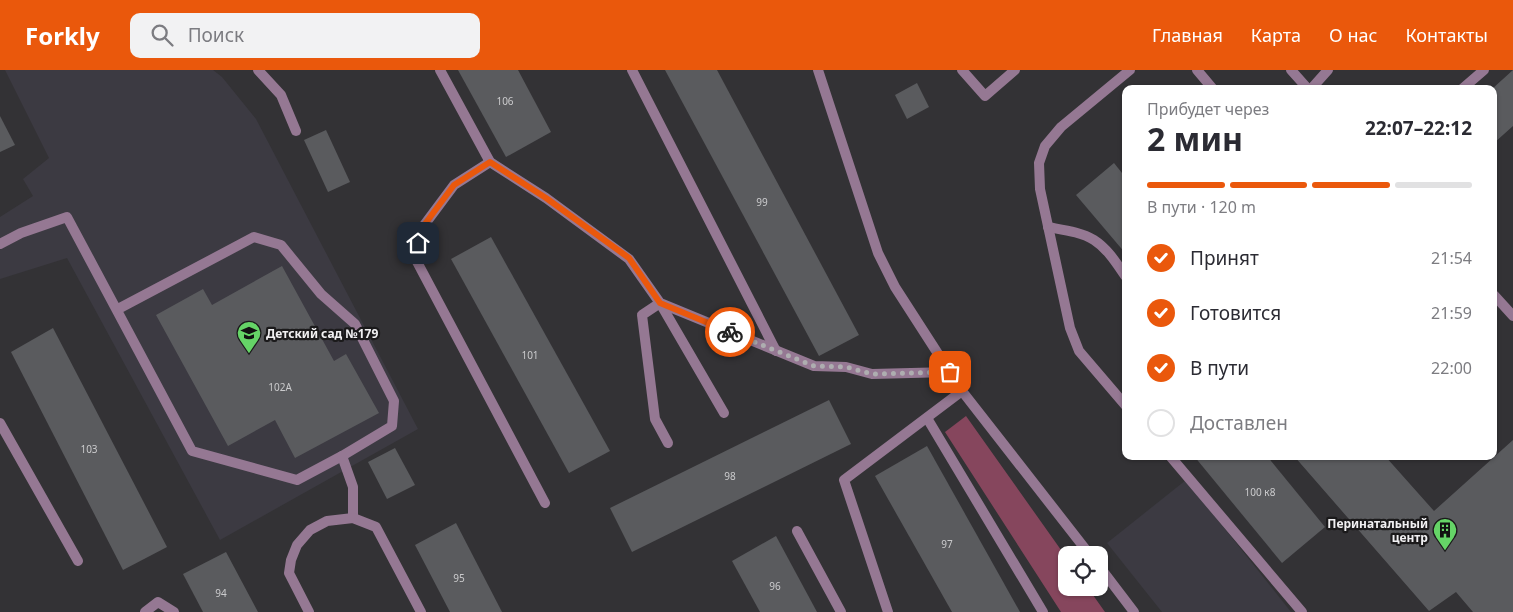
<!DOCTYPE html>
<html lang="ru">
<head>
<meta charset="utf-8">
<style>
	:root { --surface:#fff; --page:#f2f2f3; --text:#2b2b33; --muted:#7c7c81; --line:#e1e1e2; --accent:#ea580c }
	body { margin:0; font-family:"Noto Sans",sans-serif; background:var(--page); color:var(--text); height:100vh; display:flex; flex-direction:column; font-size:19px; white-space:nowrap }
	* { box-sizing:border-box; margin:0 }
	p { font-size:16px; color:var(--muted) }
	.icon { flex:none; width:28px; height:28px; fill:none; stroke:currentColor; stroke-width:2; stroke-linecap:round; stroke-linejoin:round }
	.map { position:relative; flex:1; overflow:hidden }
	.sheet { position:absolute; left:1122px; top:15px; width:375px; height:375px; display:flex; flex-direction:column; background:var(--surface); border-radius:10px; box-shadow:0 1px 4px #0004 }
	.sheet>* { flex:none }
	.fabs { position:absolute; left:1058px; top:476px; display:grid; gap:10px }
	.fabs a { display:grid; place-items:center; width:50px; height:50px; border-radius:10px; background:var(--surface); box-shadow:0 1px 4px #0004; font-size:25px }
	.pin { position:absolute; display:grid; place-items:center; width:42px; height:42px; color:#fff; margin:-21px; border-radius:10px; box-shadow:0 2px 8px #0006 }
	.courier { position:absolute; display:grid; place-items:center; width:50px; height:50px; margin:-25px; border:4px solid #ea580c; border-radius:50%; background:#fff; color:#222; box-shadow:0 1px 6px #0007 }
	.overview em { font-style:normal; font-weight:700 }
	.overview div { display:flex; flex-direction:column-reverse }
	.overview { display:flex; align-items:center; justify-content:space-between; height:85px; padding:0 25px }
	h1 { font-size:32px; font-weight:700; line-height:38px }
	.bar { display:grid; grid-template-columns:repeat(4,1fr); gap:8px 5px; align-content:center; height:60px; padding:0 25px }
	.bar i { height:6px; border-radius:4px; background:var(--line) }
	.bar .on { background:var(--accent) }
	.bar p { grid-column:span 4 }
	ol { padding:0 25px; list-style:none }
	li { display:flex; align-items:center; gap:15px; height:55px }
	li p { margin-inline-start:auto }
	li .icon { padding:5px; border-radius:50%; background:var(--accent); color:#fff; stroke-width:4 }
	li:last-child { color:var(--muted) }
	li i { width:28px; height:28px; border:2px solid var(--line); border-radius:50% }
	header { display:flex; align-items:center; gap:30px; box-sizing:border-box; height:70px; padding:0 25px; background:var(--accent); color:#fff }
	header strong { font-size:24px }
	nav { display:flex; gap:28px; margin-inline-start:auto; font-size:18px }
	.search { width:350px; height:45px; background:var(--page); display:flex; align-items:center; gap:12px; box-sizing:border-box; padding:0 18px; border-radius:10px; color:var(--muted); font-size:19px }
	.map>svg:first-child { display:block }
	.built { fill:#3c3a42 }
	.green { fill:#86465d }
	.building { fill:#5a5b5e }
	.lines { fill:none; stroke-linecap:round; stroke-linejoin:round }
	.lane { stroke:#957893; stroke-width:10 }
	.street { stroke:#957893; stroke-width:10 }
	.done { stroke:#aeaeb0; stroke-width:5; stroke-dasharray:0 9 }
	.route { stroke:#ea580c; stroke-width:6 }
	.labels { text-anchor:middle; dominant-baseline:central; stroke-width:4.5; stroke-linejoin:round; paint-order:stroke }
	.number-label { font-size:10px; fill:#cbcbcd }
	.poi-label { font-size:12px; font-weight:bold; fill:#f1f0f2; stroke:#1b1a1b; text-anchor:start }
</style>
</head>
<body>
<header>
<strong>Forkly</strong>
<div class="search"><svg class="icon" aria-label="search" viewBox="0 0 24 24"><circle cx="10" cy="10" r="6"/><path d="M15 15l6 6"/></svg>Поиск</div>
<nav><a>Главная</a><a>Карта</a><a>О нас</a><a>Контакты</a></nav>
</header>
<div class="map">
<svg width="1513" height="542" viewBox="0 0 1513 542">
	<rect width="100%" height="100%" fill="#333235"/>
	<!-- built -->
	<g class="built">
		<path d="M5,0H213L222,7L256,49L418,359L220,470L67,188L0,209V147L33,126L23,109L49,88Z"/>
		<path d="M1186,410L1291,542H1162L1107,473Z"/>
	</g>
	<!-- green -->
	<path class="green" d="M966,346L1066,487V518H1088L1105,542H1061L945,362Z"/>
	<!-- building -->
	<g class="building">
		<path d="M458,0H518L551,62L506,87Z"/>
		<path d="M665,0H717L859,265L819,286Z"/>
		<path d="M1513,0V56L1494,73V19H1492Z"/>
		<path d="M917,13L929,37L907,49L895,25Z"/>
		<path d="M0,46L15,75L0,82Z"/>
		<path d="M326,60L350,112L328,122L304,70Z"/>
		<path d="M1114,93L1126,108V184L1076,125Z"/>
		<path d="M491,167L610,381L569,403L451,189Z"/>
		<path d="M282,196L334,291L346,284L379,343L295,388L275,350L228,376L156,245L203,219L212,235Z"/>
		<path d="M53,258L167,477L123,500L11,282Z"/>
		<path d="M829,330L851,374L632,482L610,438Z"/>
		<path d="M1513,370V542H1473L1456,522L1429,541L1294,386H1385L1434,441Z"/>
		<path d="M927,376L1020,542H952L875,406Z"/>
		<path d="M395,378L415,415L387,429L368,392Z"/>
		<path d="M1194,386H1267L1325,457L1282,493Z"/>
		<path d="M456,453L502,542H450L415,475Z"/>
		<path d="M776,466L817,542H760L732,491Z"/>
		<path d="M226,482L258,542H203L183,504Z"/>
	</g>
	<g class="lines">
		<!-- lane -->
		<g class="lane">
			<path d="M258,0L281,25L296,61"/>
			<path d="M440,0L490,92L546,128L629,189L660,233L814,296L846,297L872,304L950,302"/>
			<path d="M632,0L776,281"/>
			<path d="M962,0L985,26L1015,0"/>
			<path d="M1197,0L1213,19"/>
			<path d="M1291,0L1308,19"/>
			<path d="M1311,19L1328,0"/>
			<path d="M1462,19L1484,0"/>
			<path d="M490,92L454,115L422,158L415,188L545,433"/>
			<path d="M1048,157C1064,160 1081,162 1094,170C1108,179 1117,194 1126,207"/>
			<path d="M0,174L21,163L67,147L192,381L297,410L342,386L392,356L394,331L355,254L321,224L281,175L254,167L118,239"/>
			<path d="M1494,225L1513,246"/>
			<path d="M1126,336L1079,281L1070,258L1040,119L1039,93L1045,76L1061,57L1130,0"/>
			<path d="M927,348L1043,542"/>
			<path d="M0,353L78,491"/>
			<path d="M668,373L655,349L642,245L660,233L724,343"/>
			<path d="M342,386L353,417V448"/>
			<path d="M1170,386L1302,542"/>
			<path d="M797,461L841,542"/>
			<path d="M145,542L158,532L174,542"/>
			<path d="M309,542L289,503L291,490L297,475L310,460L327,451L353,448L376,457L421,542"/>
			<path d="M888,542L844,410L962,321"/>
		</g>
		<!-- street -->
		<g class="street">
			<path d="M818,0L878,183L895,217L962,321L1090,485"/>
			<path d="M1099,496L1134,542"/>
		</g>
	</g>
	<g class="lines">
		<!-- done -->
		<path class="done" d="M730,262L814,296L846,297L872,304L950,302"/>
		<!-- route -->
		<path class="route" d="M418,173L422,158L454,115L490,92L546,128L629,188L660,233L730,262"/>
	</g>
	<!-- icons -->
	<defs>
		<g id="school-pin" transform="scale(1.25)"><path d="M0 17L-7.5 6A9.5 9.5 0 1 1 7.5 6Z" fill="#65d467" stroke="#1b1a1b"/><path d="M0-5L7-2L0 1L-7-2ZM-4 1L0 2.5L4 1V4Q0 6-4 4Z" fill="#111"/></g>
		<g id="building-pin" transform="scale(1.25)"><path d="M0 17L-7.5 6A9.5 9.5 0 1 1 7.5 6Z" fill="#65d467" stroke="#1b1a1b"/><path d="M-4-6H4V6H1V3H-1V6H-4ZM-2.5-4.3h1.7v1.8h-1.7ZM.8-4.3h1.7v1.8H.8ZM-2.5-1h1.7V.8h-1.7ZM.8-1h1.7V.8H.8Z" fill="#111"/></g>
	</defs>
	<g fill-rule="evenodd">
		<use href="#school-pin" x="249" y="263"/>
		<use href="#building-pin" x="1445" y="460"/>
	</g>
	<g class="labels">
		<!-- number labels -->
		<g class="number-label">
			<text x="505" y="31">106</text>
			<text x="762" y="132">99</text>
			<text x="530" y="285">101</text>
			<text x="280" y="317">102А</text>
			<text x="89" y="379">103</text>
			<text x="730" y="406">98</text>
			<text x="1260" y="422">100 к8</text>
			<text x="947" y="474">97</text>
			<text x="459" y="508">95</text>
			<text x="775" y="516">96</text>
			<text x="221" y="523">94</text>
		</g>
		<!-- poi labels -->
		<g class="poi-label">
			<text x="266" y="263">Детский сад №179</text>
			<text x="1428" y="453" text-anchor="end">Перинатальный<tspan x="1428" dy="14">центр</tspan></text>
		</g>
	</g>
</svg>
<div class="fabs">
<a><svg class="icon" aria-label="locate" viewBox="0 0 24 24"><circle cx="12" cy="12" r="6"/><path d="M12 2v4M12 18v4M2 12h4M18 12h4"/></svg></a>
</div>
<div class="pin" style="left:950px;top:302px;background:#ea580c"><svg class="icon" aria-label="bag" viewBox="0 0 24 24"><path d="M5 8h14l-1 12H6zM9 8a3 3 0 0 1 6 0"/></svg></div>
<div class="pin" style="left:418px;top:173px;background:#1f2937"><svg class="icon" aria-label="home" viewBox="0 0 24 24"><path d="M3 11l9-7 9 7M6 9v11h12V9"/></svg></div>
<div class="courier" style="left:730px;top:262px"><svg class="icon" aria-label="bike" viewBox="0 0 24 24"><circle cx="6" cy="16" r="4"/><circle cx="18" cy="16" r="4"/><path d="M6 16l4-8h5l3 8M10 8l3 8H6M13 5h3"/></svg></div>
<section class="sheet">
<div class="overview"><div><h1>2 мин</h1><p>Прибудет через</p></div><em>22:07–22:12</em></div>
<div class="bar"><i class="on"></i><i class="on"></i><i class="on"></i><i></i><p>В пути · 120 m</p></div>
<ol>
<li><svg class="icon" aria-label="check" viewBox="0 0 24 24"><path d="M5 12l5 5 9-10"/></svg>Принят<p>21:54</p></li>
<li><svg class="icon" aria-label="check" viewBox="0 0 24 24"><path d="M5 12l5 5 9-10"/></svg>Готовится<p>21:59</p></li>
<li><svg class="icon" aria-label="check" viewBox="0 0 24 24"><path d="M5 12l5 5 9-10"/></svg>В пути<p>22:00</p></li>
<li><i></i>Доставлен</li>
</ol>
</section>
</div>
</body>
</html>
